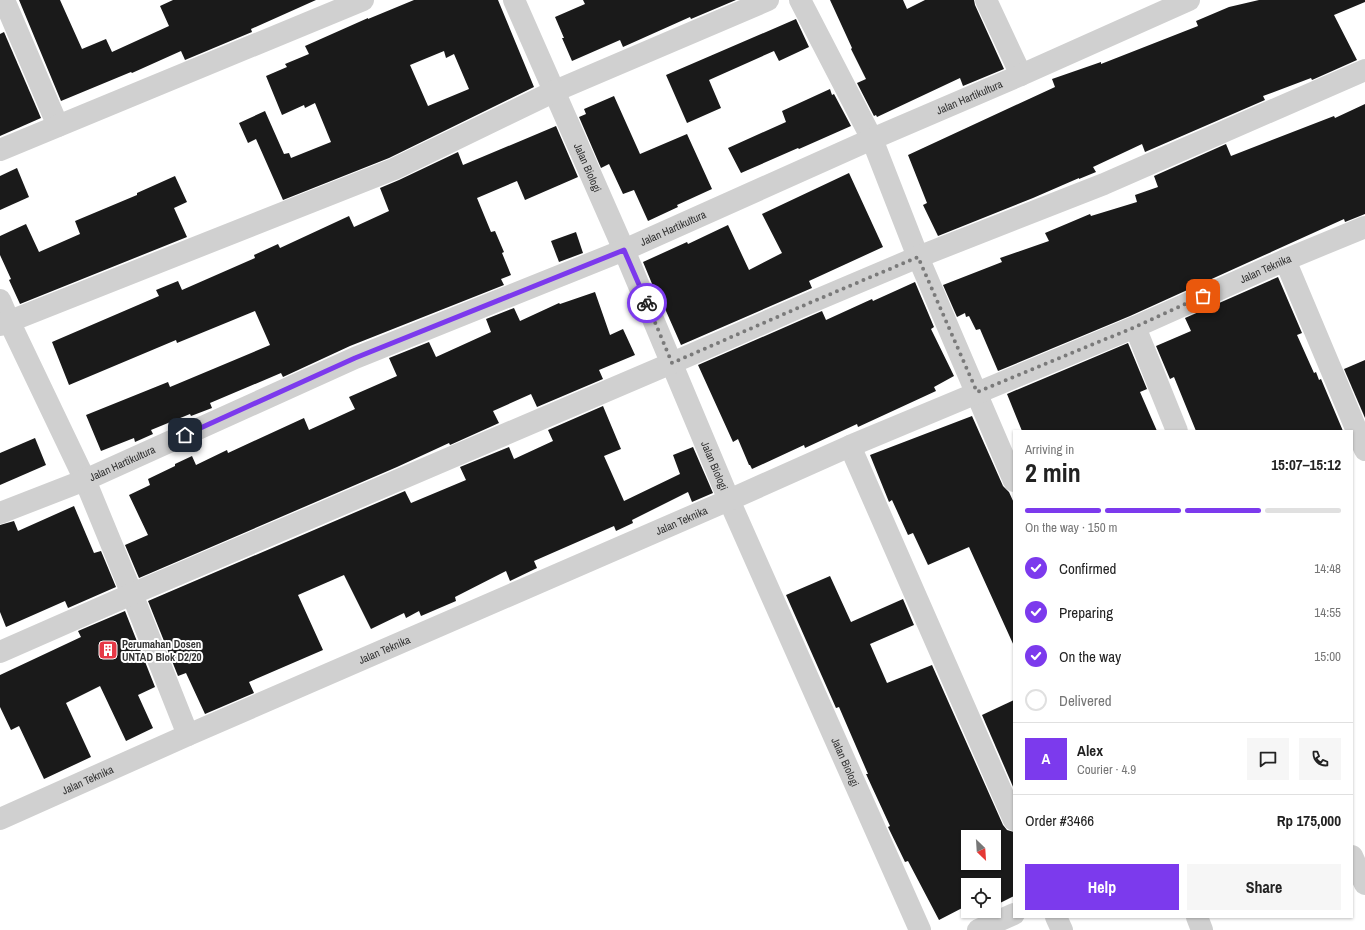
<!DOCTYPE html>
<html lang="en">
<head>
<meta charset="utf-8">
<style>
	:root { --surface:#fff; --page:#f6f6f6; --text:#222; --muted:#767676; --line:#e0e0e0; --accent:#7c3aed }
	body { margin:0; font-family:"Archivo Narrow",sans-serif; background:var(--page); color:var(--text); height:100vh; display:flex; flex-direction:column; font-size:15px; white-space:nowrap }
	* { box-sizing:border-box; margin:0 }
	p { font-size:13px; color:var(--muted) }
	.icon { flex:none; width:22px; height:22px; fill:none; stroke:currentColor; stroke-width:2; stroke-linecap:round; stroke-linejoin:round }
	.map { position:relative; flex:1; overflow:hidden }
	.panel { position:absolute; left:1013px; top:430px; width:340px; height:488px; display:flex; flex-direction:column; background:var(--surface); border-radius:0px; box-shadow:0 1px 3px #0004 }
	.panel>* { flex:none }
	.needle { width:26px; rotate:155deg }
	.buttons { position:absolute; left:961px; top:830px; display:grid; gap:8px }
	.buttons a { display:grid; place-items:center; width:40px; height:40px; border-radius:0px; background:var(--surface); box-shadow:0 1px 3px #0004; font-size:20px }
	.pin { position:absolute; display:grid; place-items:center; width:34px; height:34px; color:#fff; margin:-17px; border-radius:8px; box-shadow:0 2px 6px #0006 }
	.courier { position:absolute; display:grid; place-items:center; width:40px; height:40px; margin:-20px; border:3px solid #7c3aed; border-radius:50%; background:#fff; color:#222; box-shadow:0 1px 5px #0007 }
	.overview em { font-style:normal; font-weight:800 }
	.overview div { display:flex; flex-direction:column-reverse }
	.overview { display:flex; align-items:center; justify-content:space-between; height:68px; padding:0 12px }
	h1 { font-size:26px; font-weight:800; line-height:30px }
	.bar { display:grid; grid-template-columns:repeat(4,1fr); gap:6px 4px; align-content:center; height:48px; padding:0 12px }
	.bar i { height:5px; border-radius:3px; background:var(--line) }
	.bar .active { background:var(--accent) }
	.bar p { grid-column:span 4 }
	.line { display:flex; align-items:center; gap:10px; padding:0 12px; border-top:1px solid var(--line) }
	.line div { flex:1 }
	.round { display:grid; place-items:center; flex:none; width:42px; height:42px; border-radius:0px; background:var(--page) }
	ol { padding:0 12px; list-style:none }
	li { display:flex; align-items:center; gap:12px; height:44px }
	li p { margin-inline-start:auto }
	li .icon { padding:4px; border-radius:50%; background:var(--accent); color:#fff; stroke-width:4 }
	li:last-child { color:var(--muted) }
	li i { width:22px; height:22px; border:2px solid var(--line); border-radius:50% }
	.cta { display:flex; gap:8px; margin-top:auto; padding:8px 12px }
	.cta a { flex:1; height:46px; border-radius:0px; background:var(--accent); color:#fff; font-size:16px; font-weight:800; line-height:46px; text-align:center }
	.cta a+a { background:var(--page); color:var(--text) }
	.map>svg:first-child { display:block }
	.building { fill:#1a1a1a; fill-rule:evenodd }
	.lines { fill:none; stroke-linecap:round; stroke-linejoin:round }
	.minor { stroke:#d0d0d0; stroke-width:22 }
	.done { stroke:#7a7a7a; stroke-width:4; stroke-dasharray:0 7.2 }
	.route { stroke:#7c3aed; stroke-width:5 }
	.labels { text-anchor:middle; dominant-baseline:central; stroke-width:4; stroke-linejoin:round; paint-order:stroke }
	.street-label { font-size:11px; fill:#333; stroke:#fff }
	.poi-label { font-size:11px; font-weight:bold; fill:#333; stroke:#fff; text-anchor:start }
</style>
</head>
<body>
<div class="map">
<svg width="1365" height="930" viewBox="0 0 1365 930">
	<rect width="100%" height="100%" fill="#fff"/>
	<!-- building -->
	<g class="building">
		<path d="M19,0H60L82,49L106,39L112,52L169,26L160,6L173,0H316L251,29L252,32L185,60L181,51L132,73L131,72L61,101Z"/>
		<path d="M414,0H498L534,87L389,158L283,200L256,139L248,143L239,123L265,111L284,154L289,153L291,158L331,142L315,103L305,108L304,105L282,115L266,76L287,67L285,64L309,54L305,46L368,18V19ZM444,51L446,58L454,54L469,89L428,106L410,65Z"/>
		<path d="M583,0H736L691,19L690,17L623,47L620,40L572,61L562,38H564L555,17L585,4Z"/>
		<path d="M830,0H903L907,9L925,0H974L975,5L1004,69L963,86L960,78L877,117L876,115L874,116L857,83L866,79L851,49L852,48Z"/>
		<path d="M1259,0H1365V2L1334,15L1357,60L1312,80L1311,78L1263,96L1265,100L1145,152L1142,144L1093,167L1096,172L1079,179V178L1033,198L938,236L923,205L927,203L908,155L1055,87L1052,79L1101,62V64L1198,26L1196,21L1229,7Z"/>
		<path d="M796,19L809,47L779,61L774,51L709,80L721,108L687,123L666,75Z"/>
		<path d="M4,32L41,118L0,136V34Z"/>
		<path d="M830,89L832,95L834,94L851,126L799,149L798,148L741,173L728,148L786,122L782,111Z"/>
		<path d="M614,96L640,154L687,134L712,189L677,205L678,207L648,221L634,190L623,194L609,164L601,168L579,117L586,114L584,109Z"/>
		<path d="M1365,104V214L1345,222L1344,219L1130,316L998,371L980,329L976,330L969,316L966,317L965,313L957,317L943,285L1002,262L1000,258L1049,241L1045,233L1090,214L1091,216L1137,202L1135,195L1158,187L1154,176L1226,144L1231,156L1334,116L1335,118Z"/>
		<path d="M556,126L578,177L525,200L517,181L477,198L491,232L495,231L504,252L502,253L511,275L501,279L504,285L350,346L283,377L281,373L210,403L212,408L191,416L190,414L151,430L153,434L135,442L134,438L101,451L86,415L168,382L170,387L270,345L255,311L177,343L176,340L69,385L52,342L159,296L156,290L178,281L182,290L255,258L254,255L278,244L280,248L349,216L354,227L389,211L380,188L399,180L458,152L463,165Z"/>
		<path d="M17,168L29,197L0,210V176Z"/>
		<path d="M849,173L883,247L809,281L812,288L681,345L662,302L660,303L643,262L687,242L688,244L728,225L749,270L782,253L762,214Z"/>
		<path d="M175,176L187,202L174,208L187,237L20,304L9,280L11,279L0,255V236L26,224L39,252L80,234L75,221L137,195V193Z"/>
		<path d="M576,232L583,253L559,262L551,241Z"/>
		<path d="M1278,277L1302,333L1297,335L1314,373L1316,372L1319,380L1321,379L1343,431H1196L1174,377L1170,379L1156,346L1191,331L1185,318Z"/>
		<path d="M915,282L934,327L931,329L954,376L934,387L936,391L858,427L857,424L805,448L804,445L752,469L750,465H749L738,439L733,442L698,365L822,311L826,320L872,299L873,301Z"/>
		<path d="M595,292L610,335L623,329L635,355L599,370L603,379L537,407L531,394L493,411L499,423L450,445L449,443L397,467L139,578L125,545L148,535L129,495L150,485L148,479L175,466V464L192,456L196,465L227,450L228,453L304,418L309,430L355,409L349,397L397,376L389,358L429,342L436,357L491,332L486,319L514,308L520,321L559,303L560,304Z"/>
		<path d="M1128,343L1147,389L1140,392L1157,431H1022L1007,394Z"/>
		<path d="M1365,360V418L1344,369Z"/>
		<path d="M603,406L621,449L604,456L624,501L680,474L673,455L693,447L713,493L692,502L688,492L632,520L633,523L616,531L614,526L534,561L537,568L510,581L506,571L455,597L456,601L421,616L419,611L406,618L404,613L371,629L344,575L298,595L323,650L249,682L254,693L205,714L186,673L178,676L148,601L405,491L411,503L466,480L460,467L509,447L514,459L553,441L548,430Z"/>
		<path d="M972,416L1003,486L1009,492L1014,503V646L969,547L928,565L913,533L908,535L892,500L889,502L870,455Z"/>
		<path d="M35,438L46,465L0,485V453Z"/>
		<path d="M74,506L94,553L101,551L116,587L68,608L65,601L6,627L0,612V525L14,521L18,531Z"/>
		<path d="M830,576L851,622L903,599L914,625L870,644L887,683L932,665L1003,825L1007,830L1014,832V896L994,906V885H968V905L939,920L908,861L905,862L888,827L890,826L866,774H868L839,707L836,708L786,595ZM968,837H994V863H968Z"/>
		<path d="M125,611L155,687L138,695L153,728L126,741L100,686L66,703L91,757L44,779L19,726L11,730L0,707V675L81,637L78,631Z"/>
		<path d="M1014,700V789L982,715Z"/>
	</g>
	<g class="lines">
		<!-- minor -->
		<g class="minor">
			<path d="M4,0L58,126"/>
			<path id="s1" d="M514,0L624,250L729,500L920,930"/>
			<path d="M800,0L872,139L918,257L1014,481"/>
			<path d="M986,0L1021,75"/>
			<path d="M0,150L363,0"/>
			<path d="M1285,260L1365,450"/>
			<path d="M0,300L9,321L85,480L132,594L188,735"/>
			<path d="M0,325L394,169L555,91L768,0"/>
			<path d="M1135,327L1177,431"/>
			<path d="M850,446L1014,820"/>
			<path id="s2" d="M0,513L85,480L355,358L624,250L872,139L1021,75L1189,0"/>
			<path d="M0,652L132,594L672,363L800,307L918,257L1104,184L1365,70"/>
			<path id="s3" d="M0,819L188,735L729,500L850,446L1135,327L1285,260L1365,227"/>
			<path d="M1352,856L1365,884"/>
			<path d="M1056,917L1062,930"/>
			<path d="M1197,917L1202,930"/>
			<path d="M978,930L1014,914"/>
		</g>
	</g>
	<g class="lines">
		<!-- done -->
		<path class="done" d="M647,303L672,363L800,307L918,257L977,392L1135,327L1203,296"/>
		<!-- route -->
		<path class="route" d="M185,435L355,358L624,250L647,303"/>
	</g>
	<!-- icons -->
	<defs>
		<g id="building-square" transform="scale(1)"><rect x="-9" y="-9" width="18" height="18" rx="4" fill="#e63946" stroke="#fff"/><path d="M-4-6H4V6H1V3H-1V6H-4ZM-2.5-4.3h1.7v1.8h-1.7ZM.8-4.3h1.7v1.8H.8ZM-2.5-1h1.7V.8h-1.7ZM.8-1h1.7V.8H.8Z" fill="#fff"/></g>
	</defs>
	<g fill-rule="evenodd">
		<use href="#building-square" x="108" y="650"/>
	</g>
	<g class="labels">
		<!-- street labels -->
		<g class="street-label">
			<text stroke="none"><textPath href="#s2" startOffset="1055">Jalan Hartikultura</textPath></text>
			<text stroke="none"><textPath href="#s1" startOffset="183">Jalan Biologi</textPath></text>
			<text stroke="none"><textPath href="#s2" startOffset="731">Jalan Hartikultura</textPath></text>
			<text stroke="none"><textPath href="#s3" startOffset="1380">Jalan Teknika</textPath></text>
			<text stroke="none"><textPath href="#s2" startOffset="132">Jalan Hartikultura</textPath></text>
			<text stroke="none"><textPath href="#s1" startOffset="507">Jalan Biologi</textPath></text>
			<text stroke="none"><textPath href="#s3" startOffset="744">Jalan Teknika</textPath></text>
			<text stroke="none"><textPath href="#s3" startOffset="420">Jalan Teknika</textPath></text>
			<text stroke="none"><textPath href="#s1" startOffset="831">Jalan Biologi</textPath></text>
			<text stroke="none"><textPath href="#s3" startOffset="96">Jalan Teknika</textPath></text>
		</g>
		<!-- poi labels -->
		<g class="poi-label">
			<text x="122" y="644">Perumahan Dosen<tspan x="122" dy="13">UNTAD Blok D2/20</tspan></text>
		</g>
	</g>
</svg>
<div class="buttons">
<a><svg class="needle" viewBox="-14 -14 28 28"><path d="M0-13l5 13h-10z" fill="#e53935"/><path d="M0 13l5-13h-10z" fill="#767676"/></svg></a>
<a><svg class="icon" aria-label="locate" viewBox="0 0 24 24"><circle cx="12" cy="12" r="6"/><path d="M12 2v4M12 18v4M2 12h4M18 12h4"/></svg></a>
</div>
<div class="pin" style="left:1203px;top:296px;background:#ea580c"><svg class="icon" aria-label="bag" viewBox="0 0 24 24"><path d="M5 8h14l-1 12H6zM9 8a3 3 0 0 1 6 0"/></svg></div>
<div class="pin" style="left:185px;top:435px;background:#1f2937"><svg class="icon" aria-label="home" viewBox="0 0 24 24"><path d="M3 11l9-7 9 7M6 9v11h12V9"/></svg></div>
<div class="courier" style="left:647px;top:303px"><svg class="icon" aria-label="bike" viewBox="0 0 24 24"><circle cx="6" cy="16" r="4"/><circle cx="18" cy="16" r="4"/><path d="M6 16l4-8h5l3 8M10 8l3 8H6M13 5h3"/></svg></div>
<section class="panel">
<div class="overview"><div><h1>2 min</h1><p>Arriving in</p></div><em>15:07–15:12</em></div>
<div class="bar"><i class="active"></i><i class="active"></i><i class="active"></i><i></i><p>On the way · 150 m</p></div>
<ol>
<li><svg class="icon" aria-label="check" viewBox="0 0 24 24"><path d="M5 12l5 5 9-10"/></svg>Confirmed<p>14:48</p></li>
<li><svg class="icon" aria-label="check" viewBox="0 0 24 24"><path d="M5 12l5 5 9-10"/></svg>Preparing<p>14:55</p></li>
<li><svg class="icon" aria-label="check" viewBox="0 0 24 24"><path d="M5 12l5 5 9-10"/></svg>On the way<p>15:00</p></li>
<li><i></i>Delivered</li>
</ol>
<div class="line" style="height:72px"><b class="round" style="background:var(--accent);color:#fff">A</b><div><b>Alex</b><p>Courier · 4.9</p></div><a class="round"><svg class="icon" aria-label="chat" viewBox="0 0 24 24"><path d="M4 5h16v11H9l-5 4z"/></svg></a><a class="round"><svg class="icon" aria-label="phone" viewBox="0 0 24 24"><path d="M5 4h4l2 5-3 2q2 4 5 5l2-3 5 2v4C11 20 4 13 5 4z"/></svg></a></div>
<div class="line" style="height:52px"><div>Order #3466</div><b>Rp 175,000</b></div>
<div class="cta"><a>Help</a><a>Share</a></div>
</section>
</div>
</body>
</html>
